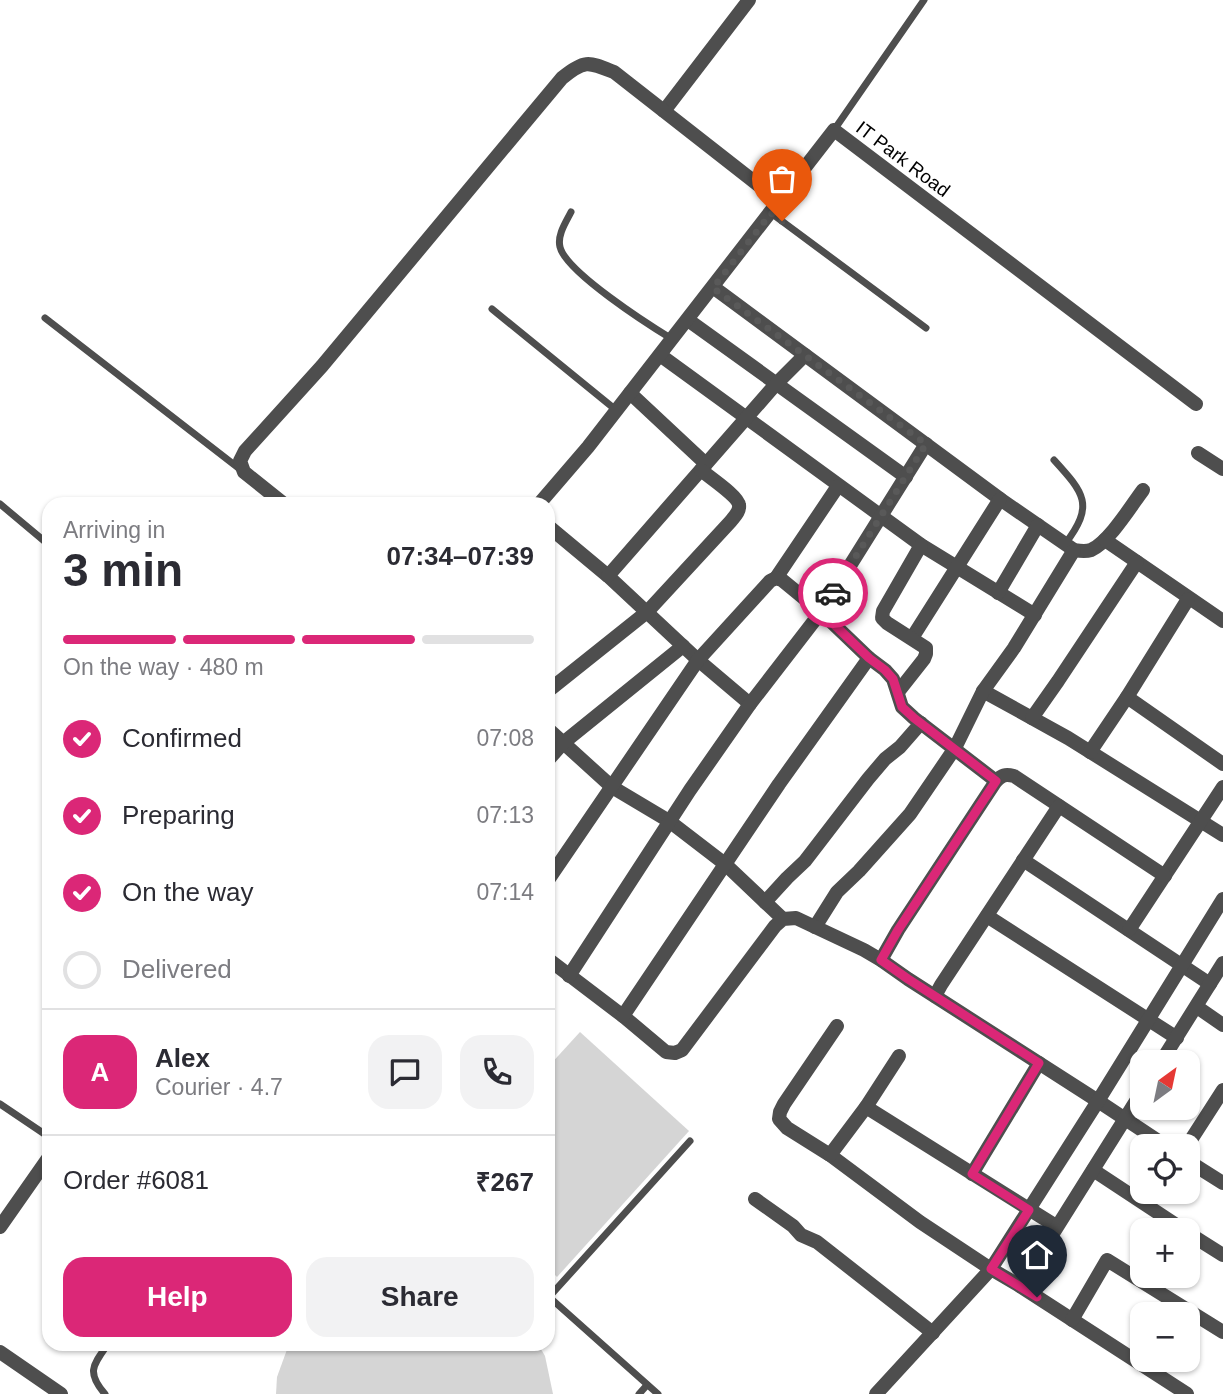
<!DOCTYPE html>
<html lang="en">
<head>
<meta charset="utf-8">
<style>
	:root { --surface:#fff; --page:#f2f2f3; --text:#2b2b33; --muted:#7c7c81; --line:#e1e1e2; --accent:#db2777 }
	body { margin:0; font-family:Helvetica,sans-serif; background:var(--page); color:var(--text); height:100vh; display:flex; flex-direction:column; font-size:26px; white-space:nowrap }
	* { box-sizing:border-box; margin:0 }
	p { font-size:23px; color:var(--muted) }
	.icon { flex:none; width:38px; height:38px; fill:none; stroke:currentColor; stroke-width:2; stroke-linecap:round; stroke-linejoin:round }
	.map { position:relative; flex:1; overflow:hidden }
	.side { position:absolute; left:42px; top:497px; width:513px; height:854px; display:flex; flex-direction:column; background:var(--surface); border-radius:21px; box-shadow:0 2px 5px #0004 }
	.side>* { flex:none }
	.needle { width:46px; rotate:33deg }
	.controls { position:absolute; left:1130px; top:1050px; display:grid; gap:14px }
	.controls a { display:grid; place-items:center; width:70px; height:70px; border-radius:14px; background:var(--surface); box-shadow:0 2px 5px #0004; font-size:35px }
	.pin { position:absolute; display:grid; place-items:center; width:60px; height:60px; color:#fff; margin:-72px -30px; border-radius:50% 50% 50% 0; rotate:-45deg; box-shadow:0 0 7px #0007 }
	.pin .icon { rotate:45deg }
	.courier { position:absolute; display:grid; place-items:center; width:70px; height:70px; margin:-35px; border:5px solid #db2777; border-radius:50%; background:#fff; color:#222; box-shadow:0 2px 9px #0007 }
	.head em { font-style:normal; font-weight:600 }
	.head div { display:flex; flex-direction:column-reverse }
	.head { display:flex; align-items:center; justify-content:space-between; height:119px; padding:0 21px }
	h1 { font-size:46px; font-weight:600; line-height:52px }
	.bar { display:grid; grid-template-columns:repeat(4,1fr); gap:10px 7px; align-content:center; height:84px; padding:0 21px }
	.bar i { height:9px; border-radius:5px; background:var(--line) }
	.bar .current { background:var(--accent) }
	.bar p { grid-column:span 4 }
	.line { display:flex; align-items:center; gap:18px; padding:0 21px; border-top:2px solid var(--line) }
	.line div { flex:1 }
	.round { display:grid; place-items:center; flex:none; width:74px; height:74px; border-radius:21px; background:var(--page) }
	ol { padding:0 21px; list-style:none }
	li { display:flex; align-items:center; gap:21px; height:77px }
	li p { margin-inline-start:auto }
	li .icon { padding:7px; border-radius:50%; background:var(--accent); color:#fff; stroke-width:4 }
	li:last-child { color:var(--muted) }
	li i { width:38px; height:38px; border:4px solid var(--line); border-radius:50% }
	.action { display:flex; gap:14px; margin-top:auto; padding:14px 21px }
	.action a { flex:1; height:80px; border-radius:21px; background:var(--accent); color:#fff; font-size:28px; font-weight:600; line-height:80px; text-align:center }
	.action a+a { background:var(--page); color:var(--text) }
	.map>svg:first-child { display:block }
	.pitch { fill:#d5d5d5 }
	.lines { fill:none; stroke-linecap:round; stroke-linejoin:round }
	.lane { stroke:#4e4e4e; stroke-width:7 }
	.street { stroke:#4e4e4e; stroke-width:14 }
	.done { stroke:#595959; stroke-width:7; stroke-dasharray:0 12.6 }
	.route { stroke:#db2777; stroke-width:9 }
	.labels { text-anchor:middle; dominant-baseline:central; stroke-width:6; stroke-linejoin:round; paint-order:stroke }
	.street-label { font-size:19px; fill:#000; stroke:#fff }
</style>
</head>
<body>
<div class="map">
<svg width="1223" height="1394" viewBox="0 0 1223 1394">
	<rect width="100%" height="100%" fill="#fff"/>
	<!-- pitch -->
	<g class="pitch">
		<path d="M580,1032L689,1131L557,1277L548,1268V1067Z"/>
		<path d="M289,1344H538L545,1356L553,1394H276L277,1377Z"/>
	</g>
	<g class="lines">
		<!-- lane -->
		<g class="lane">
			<path d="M834,130L924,0"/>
			<path d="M571,212C566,222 557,235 560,247C566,272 649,325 672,339"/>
			<path d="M771,213L926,328"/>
			<path d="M492,309L616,410"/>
			<path d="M45,318L241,470"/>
			<path d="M1054,460C1084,493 1095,505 1065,544"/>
			<path d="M0,504L49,545"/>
			<path d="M0,1104L49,1137"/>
			<path d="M548,1296L658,1394"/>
			<path d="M549,1297L690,1141"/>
			<path d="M105,1394C86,1372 93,1365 108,1344"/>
			<path d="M639,1394L647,1385"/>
		</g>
		<!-- street -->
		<g class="street">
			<path d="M664,111L749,0"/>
			<path d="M713,287L1000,499L1074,550C1080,551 1085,552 1091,550C1109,542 1131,506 1143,490"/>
			<path d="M688,320L906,477"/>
			<path d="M660,355L921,545L1035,615"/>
			<path d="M630,393L706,464"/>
			<path d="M1198,453L1223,469"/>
			<path d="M284,504L244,472L240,461L245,451L322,366L562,78C585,59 589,62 614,72L780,202"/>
			<path d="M539,504L588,447L834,130L1196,404"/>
			<path d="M548,526L608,576L698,660L750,704"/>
			<path d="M1105,540L1223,621"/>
			<path d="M608,576L776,384L805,355"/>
			<path d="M776,578L838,486"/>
			<path d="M998,593L1038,525"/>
			<path d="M912,638L1000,499"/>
			<path d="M548,691L647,612L731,521C735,516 740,511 739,505C738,496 709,477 701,470"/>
			<path d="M983,691L1068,738L1223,835"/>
			<path d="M898,692L924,659L926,654V648L887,623L882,618L883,611L921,545"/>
			<path d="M1127,697L1223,764"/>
			<path d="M1032,718L1058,681L1137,562"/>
			<path d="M548,729L612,787L669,821L725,864L783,919"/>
			<path d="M1090,752L1127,697L1188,599"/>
			<path d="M548,760L563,743L683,646"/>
			<path d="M1023,860L1210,984"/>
			<path d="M548,880L698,660L770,581L776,578L782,580L821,612L869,658L885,670L893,679L902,707L914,718L996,781"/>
			<path d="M765,902L787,878L805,861L868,779L885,759L900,747L921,723"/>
			<path d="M987,916L1177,1038"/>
			<path d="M815,927L837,892L859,871L910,814L955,748L983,691L1014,648L1074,550"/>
			<path d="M1129,930L1223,787"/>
			<path d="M548,959L623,1016L666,1052L675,1053L682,1050L775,926L783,919L796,918L864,950L881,960L908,979L1098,1101L1166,1146"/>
			<path d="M881,960L898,930L996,781C1002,775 1005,774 1014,776L1165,876"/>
			<path d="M569,976L690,790L750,704L821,612L926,444"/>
			<path d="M935,996L941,985L1059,806"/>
			<path d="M1197,1007L1223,1025"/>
			<path d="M623,1016L779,784L869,658"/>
			<path d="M837,1026L784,1104L780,1112L779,1119L787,1128L830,1155L920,1222L991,1269L1098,1101L1223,899"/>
			<path d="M1161,1062L1223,963"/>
			<path d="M866,1107L1056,1226"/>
			<path d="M1187,1146L1223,1090"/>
			<path d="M830,1155L866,1107L899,1056"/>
			<path d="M1188,1161L1223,1183"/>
			<path d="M1093,1170L1184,1230"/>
			<path d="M972,1174L1039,1063"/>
			<path d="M755,1199L793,1226L801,1235L817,1242L933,1333"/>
			<path d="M0,1227L49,1157"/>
			<path d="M1188,1233L1223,1255"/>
			<path d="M1020,1286L1187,1394"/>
			<path d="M1072,1320L1107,1260L1223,1332"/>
			<path d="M0,1352L61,1394"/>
			<path d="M876,1394L991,1269L1020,1286L1143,1090"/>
		</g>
	</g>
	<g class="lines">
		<!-- done -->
		<path class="done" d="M782,221L771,213L713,288L926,444L833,593"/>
		<!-- route -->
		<path class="route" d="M833,593L821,612L869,658L885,670L893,679L902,707L914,718L996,781L898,930L881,960L908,979L1039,1063L972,1174L1029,1210L991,1269L1037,1297"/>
	</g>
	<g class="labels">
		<!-- street labels -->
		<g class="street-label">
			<text transform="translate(903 159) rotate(37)">IT Park Road</text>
		</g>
	</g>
</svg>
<div class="controls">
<a><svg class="needle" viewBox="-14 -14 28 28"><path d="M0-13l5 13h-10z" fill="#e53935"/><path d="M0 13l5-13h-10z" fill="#7c7c81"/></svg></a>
<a><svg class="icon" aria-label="locate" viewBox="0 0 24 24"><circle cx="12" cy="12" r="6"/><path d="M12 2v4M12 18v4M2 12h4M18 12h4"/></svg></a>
<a>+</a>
<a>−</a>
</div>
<div class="pin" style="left:782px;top:221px;background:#ea580c"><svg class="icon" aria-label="bag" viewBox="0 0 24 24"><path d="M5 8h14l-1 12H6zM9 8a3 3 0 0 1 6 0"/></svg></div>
<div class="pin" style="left:1037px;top:1297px;background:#1f2937"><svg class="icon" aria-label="home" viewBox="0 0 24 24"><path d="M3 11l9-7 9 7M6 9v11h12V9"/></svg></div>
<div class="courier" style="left:833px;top:593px"><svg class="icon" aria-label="car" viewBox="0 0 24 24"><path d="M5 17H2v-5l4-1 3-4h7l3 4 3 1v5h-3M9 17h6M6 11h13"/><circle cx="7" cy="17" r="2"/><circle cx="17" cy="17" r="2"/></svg></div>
<section class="side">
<div class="head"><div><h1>3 min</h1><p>Arriving in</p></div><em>07:34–07:39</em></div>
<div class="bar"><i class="current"></i><i class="current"></i><i class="current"></i><i></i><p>On the way · 480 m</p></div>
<ol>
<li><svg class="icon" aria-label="check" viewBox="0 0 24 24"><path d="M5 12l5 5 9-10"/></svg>Confirmed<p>07:08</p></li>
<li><svg class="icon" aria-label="check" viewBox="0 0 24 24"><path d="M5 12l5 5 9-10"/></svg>Preparing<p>07:13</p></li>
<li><svg class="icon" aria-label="check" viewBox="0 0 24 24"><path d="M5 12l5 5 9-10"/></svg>On the way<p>07:14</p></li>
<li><i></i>Delivered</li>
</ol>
<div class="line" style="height:126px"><b class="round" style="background:var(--accent);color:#fff">A</b><div><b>Alex</b><p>Courier · 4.7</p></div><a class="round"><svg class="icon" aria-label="chat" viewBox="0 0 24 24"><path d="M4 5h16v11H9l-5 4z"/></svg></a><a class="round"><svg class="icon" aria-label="phone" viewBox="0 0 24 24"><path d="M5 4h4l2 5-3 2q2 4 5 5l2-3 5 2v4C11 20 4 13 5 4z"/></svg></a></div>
<div class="line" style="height:91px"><div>Order #6081</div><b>₹267</b></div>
<div class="action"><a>Help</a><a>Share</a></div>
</section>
</div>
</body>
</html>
